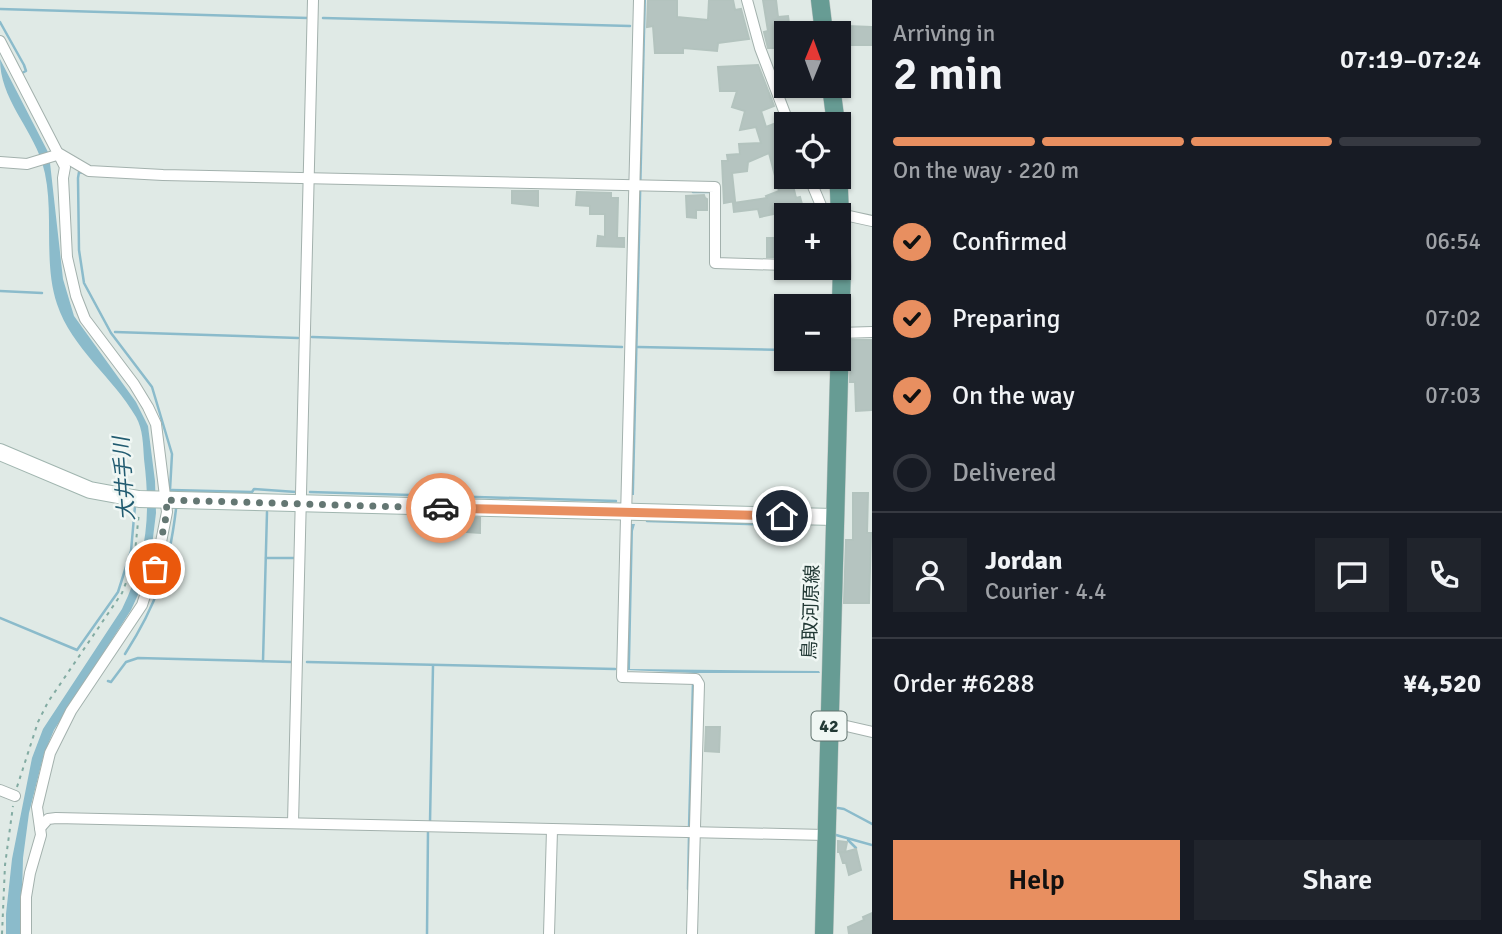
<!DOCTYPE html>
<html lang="en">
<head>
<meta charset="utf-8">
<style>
	:root { --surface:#171b24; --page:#20242c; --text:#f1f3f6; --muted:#9ea1a6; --line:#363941; --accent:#e88f60 }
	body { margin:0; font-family:Signika,"Noto Sans JP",sans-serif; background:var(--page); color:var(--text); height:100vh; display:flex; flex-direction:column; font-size:26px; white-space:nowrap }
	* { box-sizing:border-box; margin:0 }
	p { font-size:23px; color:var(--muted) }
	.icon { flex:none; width:38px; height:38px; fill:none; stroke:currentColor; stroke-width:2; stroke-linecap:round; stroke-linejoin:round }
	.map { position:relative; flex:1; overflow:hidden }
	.panel { display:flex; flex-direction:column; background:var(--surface); width:630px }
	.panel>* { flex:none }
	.needle { width:46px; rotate:1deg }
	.tools { position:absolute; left:774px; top:21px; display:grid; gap:14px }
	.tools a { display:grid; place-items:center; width:77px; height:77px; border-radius:0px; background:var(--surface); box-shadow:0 2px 5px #0004; font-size:35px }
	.pin { position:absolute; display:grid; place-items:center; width:60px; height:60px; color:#fff; margin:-30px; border:4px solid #fff; border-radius:50%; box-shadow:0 2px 7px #0007 }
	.courier { position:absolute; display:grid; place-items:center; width:70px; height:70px; margin:-35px; border:5px solid #e88f60; border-radius:50%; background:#fff; color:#222; box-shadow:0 2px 9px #0007 }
	.summary em { font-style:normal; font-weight:600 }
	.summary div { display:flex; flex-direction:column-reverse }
	.summary { display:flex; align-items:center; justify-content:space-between; height:119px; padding:0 21px }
	h1 { font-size:46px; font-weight:600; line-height:52px }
	.bar { display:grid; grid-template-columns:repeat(4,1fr); gap:10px 7px; align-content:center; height:84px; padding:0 21px }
	.bar i { height:9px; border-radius:5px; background:var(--line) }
	.bar .selected { background:var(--accent) }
	.bar p { grid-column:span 4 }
	.line { display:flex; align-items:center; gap:18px; padding:0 21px; border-top:2px solid var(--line) }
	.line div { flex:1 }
	.round { display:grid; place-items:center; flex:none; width:74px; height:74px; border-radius:0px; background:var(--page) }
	ol { padding:0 21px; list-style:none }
	li { display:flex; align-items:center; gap:21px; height:77px }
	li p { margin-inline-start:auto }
	li .icon { padding:7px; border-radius:50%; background:var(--accent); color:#111; stroke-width:4 }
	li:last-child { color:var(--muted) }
	li i { width:38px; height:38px; border:4px solid var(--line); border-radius:50% }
	.button { display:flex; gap:14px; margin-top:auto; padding:14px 21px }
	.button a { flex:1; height:80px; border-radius:0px; background:var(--accent); color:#111; font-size:28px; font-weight:600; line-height:80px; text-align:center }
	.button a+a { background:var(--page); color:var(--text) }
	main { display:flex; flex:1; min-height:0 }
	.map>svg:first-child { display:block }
	.water { fill:#8bbbcb }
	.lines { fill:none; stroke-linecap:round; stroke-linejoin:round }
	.stream { stroke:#8bbbcb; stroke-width:2.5 }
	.building { fill:#b5c4c0; stroke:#b3c3be; stroke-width:2 }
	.minor-casing { stroke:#a3b1ad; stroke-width:12 }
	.secondary-casing { stroke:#a0b5af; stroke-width:18 }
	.primary-casing { stroke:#bdc4c2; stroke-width:19 }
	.path { stroke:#82aba2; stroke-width:2; stroke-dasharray:3.5 5; stroke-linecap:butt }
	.minor { stroke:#fff; stroke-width:10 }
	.secondary { stroke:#fff; stroke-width:16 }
	.primary { stroke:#679c94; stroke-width:18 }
	.done { stroke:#647773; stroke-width:7; stroke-dasharray:0 12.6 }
	.route { stroke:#e88f60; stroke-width:9 }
	.labels { text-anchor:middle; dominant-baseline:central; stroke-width:5; stroke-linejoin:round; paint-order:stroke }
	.shield { fill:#f0f7f4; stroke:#60726e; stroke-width:2 }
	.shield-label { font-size:18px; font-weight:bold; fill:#223935 }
	.street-label { font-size:19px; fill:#223935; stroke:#f0f7f4 }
	.water-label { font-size:21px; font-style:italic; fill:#215b70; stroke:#f0f7f4 }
</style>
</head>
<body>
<main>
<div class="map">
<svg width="872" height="934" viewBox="0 0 872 934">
	<rect width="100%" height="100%" fill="#e0eae6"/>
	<!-- water -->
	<g class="water">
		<path d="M643,0H646L634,495H631Z"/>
		<path d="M0,59L49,154L63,279L74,316L136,402L148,426L155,481L156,513L151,554L142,586L131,610L54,730L44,754L29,813L23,858L21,934H6V914L12,859L32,758L43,729L122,609C147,558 151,515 144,459C143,445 143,429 136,417C113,377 72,349 57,304C42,259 56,207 42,162C30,126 0,98 0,59Z"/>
		<path d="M630,524H635L633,531L630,669L819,671L820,673H694L627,670Z"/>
	</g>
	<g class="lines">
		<!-- stream -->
		<g class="stream">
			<path d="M0,9L308,18"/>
			<path d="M323,18L630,26"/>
			<path d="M0,22L24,65L26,71L22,73"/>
			<path d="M84,173L79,172L78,178L79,250L84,283L111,333L152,387L172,454L170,490"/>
			<path d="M693,192H711"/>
			<path d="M787,270L834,271"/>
			<path d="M0,291L42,293"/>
			<path d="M115,332L298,338"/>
			<path d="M312,337L622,347"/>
			<path d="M638,347L786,350"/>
			<path d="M172,490L252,492L254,489L296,492"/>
			<path d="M310,492L616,501"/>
			<path d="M647,521L809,526"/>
			<path d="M266,558H294"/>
			<path d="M0,618L77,650L118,592L131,551L135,506"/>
			<path d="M125,654C157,604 169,568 176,509"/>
			<path d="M263,661L267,512"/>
			<path d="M307,662L615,669"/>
			<path d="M108,681L111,682L126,662L138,658L292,662"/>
			<path d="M838,808L844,809L872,824"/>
			<path d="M430,822L433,666"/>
			<path d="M689,829L693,683"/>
			<path d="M836,835L872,845"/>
			<path d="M848,840L856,848"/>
			<path d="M688,889L689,836"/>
			<path d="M427,934L428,830"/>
		</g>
	</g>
	<!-- building -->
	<g class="building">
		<path d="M648,0H677V17L708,20L709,0H733L735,10L741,9L749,39L718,43L717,51L683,48V53H655L653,26L647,27Z"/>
		<path d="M763,0H776L778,17L788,16L789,23L812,24L813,33H786V59L778,61L776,48H768L764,32L768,31Z"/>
		<path d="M847,26L872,27V45H847Z"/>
		<path d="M758,65L774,106L761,111L766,127L776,123L780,141L775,142L782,168L786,167V177H791L796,198L800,197L805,215H784L783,212L760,217L758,209L734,212L733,203L767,198L766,196L779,191L769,153L748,162L747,171L732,173L735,201L724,203L722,161H728L727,155L740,154L739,144L761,143L756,127L740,130L745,111L732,107L737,91H720L718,67Z"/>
		<path d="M512,191H538V206L512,203Z"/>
		<path d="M577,192L611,193V198H618L617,238H624V247L597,246L598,236L605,237V214H590V206L576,205Z"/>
		<path d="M704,195L705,198L707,199V210H696V218L687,217L686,196Z"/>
		<path d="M767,238H786V252L777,257H767Z"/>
		<path d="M851,340H872V410L856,411L855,382H850Z"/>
		<path d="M853,493H868L867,533H871L869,603H844L846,540H853Z"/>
		<path d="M452,518H480V533L452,531Z"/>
		<path d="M706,727H720L719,752L705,751Z"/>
		<path d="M838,841L847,842L845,852L856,849L861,870L849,875L846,863H843L840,853L844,852H838Z"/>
		<path d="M872,913V934H849L848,927L864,920L863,917Z"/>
	</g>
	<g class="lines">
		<!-- minor casing -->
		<g class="minor-casing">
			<g id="minor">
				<path d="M639,0L622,677L696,679L699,684L692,934"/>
				<path d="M747,0L760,48L789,124"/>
				<path d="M0,41L65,167L63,178L67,257L76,296L85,319L134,384L148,407L156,424L167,512L159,552L142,605L71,711L50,753L37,807L41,835L30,873L26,897V934"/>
				<path d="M0,162L27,164L60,154L89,171L163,175L715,187V263L786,265"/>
				<path d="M809,177L825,215"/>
				<path d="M840,214L872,221"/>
				<path d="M839,333L872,332"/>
				<path d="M829,722L872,732"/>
				<path d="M0,790L15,796"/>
				<path d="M293,823L313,0"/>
				<path d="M40,828L48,819L56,818L825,835"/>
				<path d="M549,934L552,830"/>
			</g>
		</g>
		<!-- secondary casing -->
		<g class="secondary-casing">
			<path id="secondary" d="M0,452L90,490L139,499L834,517"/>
		</g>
		<!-- primary casing -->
		<g class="primary-casing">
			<g id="primary">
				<path d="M820,0L824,33"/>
				<path d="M831,86L836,124"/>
				<path d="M824,934L842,266L838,166"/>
			</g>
		</g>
		<!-- path -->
		<g class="path">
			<path d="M17,787L38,722L48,702L122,593L134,562L139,512"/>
			<path d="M2,934L5,865L13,806"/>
		</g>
		<!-- minor -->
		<use href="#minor" class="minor"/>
		<!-- secondary -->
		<use href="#secondary" class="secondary"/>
		<!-- primary -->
		<use href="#primary" class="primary"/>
	</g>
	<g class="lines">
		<!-- done -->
		<path class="done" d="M155,569L167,512L166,500L441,508"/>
		<!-- route -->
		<path class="route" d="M441,508L782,516"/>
	</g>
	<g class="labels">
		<!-- shield labels -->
		<rect class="shield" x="811.5" y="711.5" width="35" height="29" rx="5"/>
		<g class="shield-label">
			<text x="829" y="726">42</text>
		</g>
		<!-- street labels -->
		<g class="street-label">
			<text transform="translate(811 612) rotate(-88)">鳥取河原線</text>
		</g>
		<!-- water labels -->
		<g class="water-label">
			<text transform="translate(124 479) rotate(-94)">大井手川</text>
		</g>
	</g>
</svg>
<div class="tools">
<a><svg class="needle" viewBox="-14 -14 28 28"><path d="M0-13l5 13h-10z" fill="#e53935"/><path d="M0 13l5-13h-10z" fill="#9ea1a6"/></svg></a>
<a><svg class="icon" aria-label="locate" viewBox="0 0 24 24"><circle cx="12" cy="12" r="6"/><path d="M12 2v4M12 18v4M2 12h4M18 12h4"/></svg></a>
<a>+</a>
<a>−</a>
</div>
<div class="pin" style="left:155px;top:569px;background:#ea580c"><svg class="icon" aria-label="bag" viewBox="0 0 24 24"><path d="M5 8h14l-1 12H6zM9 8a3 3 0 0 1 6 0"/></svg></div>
<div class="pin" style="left:782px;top:516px;background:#1f2937"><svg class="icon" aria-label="home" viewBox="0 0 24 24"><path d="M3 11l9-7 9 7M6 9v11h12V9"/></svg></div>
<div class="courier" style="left:441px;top:508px"><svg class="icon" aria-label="car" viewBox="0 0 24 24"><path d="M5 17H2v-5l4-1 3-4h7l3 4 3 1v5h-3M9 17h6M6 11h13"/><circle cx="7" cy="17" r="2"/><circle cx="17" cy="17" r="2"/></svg></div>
</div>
<section class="panel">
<div class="summary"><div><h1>2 min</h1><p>Arriving in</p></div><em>07:19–07:24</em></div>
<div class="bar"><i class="selected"></i><i class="selected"></i><i class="selected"></i><i></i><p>On the way · 220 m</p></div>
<ol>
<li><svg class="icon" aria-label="check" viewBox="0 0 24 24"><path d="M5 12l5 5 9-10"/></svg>Confirmed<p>06:54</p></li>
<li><svg class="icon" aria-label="check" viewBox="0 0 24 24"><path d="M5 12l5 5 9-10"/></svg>Preparing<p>07:02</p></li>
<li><svg class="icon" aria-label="check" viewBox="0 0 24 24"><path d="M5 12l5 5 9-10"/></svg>On the way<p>07:03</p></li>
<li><i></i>Delivered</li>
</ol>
<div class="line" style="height:126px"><a class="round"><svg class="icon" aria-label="person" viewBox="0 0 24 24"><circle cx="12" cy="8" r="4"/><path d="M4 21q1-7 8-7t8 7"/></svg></a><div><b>Jordan</b><p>Courier · 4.4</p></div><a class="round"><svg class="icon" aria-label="chat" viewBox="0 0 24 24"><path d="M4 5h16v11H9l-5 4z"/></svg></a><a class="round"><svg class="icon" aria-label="phone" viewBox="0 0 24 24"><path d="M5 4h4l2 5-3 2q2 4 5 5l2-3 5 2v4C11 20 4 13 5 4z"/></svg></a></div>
<div class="line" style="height:91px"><div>Order #6288</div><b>¥4,520</b></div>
<div class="button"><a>Help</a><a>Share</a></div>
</section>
</main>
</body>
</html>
